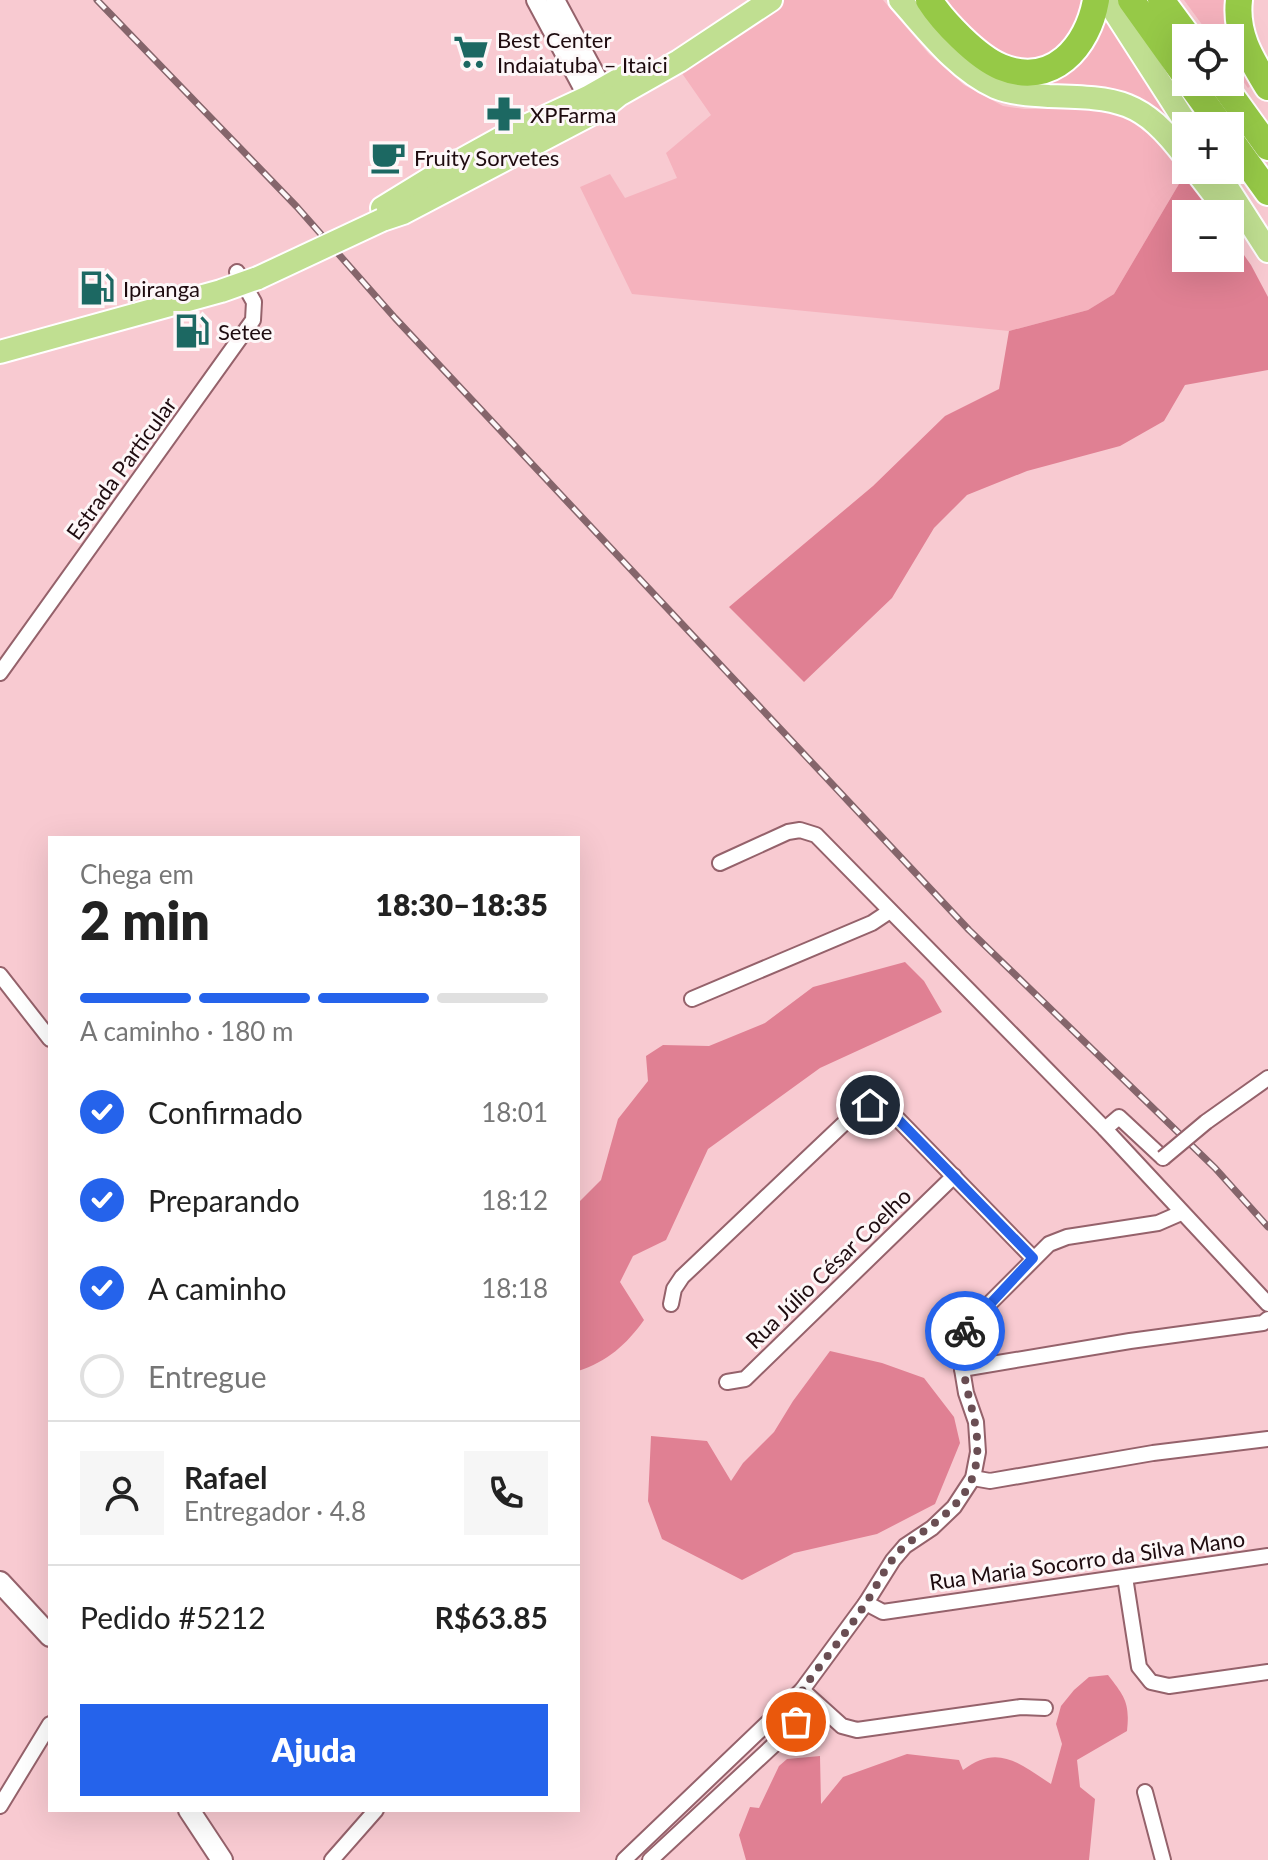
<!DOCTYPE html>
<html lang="pt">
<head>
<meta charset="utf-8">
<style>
	:root { --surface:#fff; --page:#f6f6f6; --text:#222; --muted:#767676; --line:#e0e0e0; --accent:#2563eb }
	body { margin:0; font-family:Lato,sans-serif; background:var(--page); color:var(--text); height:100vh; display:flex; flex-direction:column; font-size:30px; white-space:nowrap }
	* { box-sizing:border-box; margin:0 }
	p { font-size:26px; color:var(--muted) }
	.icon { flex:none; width:44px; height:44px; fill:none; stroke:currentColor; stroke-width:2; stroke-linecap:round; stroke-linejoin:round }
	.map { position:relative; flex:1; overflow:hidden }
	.sheet { position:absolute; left:48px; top:836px; width:532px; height:976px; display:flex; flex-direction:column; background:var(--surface); border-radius:0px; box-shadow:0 8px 32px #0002 }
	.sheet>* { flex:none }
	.tools { position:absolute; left:1172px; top:24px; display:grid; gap:16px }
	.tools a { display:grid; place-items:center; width:72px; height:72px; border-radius:0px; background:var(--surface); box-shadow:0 8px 32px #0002; font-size:40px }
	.pin { position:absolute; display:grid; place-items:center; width:68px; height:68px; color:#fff; margin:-34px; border:4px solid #fff; border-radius:50%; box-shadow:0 2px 8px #0007 }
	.courier { position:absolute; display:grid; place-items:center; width:80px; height:80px; margin:-40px; border:6px solid #2563eb; border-radius:50%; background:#fff; color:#222; box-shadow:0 2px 10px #0007 }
	.summary em { font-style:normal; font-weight:800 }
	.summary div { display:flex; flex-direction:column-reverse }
	.summary { display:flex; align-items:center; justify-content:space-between; height:136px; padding:0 32px }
	h1 { font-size:52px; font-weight:800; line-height:60px }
	.bar { display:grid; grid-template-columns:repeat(4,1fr); gap:12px 8px; align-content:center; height:96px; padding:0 32px }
	.bar i { height:10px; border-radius:6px; background:var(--line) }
	.bar .on { background:var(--accent) }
	.bar p { grid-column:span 4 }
	.line { display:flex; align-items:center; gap:20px; padding:0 32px; border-top:2px solid var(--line) }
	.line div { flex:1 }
	.round { display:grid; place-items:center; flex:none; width:84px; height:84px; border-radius:0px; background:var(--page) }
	ol { padding:0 32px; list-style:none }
	li { display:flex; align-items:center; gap:24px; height:88px }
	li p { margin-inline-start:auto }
	li .icon { padding:8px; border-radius:50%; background:var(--accent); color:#fff; stroke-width:4 }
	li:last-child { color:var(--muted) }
	li i { width:44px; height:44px; border:4px solid var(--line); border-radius:50% }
	.button { display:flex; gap:16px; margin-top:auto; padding:16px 32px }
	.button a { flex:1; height:92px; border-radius:0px; background:var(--accent); color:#fff; font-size:32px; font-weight:800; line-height:92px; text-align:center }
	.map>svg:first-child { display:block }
	.green { fill:#f5b2bd }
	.forest { fill:#e08093 }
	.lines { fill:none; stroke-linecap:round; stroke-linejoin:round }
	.minor-casing { stroke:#95626b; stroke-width:18 }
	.tertiary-casing { stroke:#95626b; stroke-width:22 }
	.secondary-casing { stroke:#95626b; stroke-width:24 }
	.primary-casing { stroke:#fff; stroke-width:26 }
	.motorway-casing { stroke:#fff; stroke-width:30 }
	.minor { stroke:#fff; stroke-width:14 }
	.tertiary { stroke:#fff; stroke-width:18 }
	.secondary { stroke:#fff; stroke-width:20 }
	.primary { stroke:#c0df91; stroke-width:22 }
	.motorway { stroke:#96c947; stroke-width:26 }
	.rail-casing { stroke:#85656b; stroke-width:7 }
	.rail { stroke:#fdf7f8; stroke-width:4; stroke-dasharray:12; stroke-linecap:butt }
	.minor-bridge-casing { stroke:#95626b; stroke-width:18; stroke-linecap:butt }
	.primary-bridge-casing { stroke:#fff; stroke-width:26; stroke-linecap:butt }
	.minor-bridge { stroke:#fff; stroke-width:14 }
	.primary-bridge { stroke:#c0df91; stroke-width:22 }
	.done { stroke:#6a4e53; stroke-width:8; stroke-dasharray:0 14.4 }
	.route { stroke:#2563eb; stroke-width:10 }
	.labels { text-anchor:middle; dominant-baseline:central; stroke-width:6; stroke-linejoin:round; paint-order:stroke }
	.poi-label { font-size:22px; fill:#1e0b0f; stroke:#fdf7f8; text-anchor:start }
	.street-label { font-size:22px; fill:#1e0b0f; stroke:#fdf7f8 }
</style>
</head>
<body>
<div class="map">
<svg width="1268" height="1860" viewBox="0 0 1268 1860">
	<rect width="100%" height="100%" fill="#f8cad1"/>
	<!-- green -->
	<g class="green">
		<path d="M781,0H883L929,54L964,85L1003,106L1024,109H1102L1132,119L1154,133L1186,172L1114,294L1088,310L1009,331L632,294L580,187L610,174L625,198L677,178L666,153L711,115L679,69Z"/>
		<path d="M935,0H1089L1085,22L1053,60L1008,63Z"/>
		<path d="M1184,0H1233L1254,82L1248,88L1230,63V38H1212Z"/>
		<path d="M1101,7L1180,127C1169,120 1160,110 1149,104C1116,85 1079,89 1042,89L1036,78Z"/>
	</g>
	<!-- forest -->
	<g class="forest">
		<path d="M1186,172L1215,214H1186V258H1230V235L1251,265L1268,297V370L1185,385L1164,421L1120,446L1027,471L967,495L934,528L892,598L804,682L729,607L873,486L945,416L999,389L1009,331L1088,310L1114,294Z"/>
		<path d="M905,962L924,981L942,1012L820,1068L708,1149L666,1240L633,1256L620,1282L644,1320C627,1344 607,1362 578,1371V1203L601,1180L618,1119L648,1081L646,1056L663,1045L709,1046L765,1023L813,987Z"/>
		<path d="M830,1351L882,1363L924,1378L954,1417L960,1443L935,1504L877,1534L794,1553L742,1580L662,1539L648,1501L651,1436L707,1441L731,1481L743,1463L774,1432L793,1401Z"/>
		<path d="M1108,1675C1125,1697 1130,1703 1127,1731L1077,1760L1080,1787L1095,1799L1089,1860H746L739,1835L750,1807L759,1808L779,1766L787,1759L820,1756L821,1804L843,1777L907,1754L959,1760L963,1770C998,1743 1020,1764 1051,1784L1062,1744L1056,1724L1061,1706L1074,1690L1089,1677Z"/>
	</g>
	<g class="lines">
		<!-- minor casing -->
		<g class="minor-casing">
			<g id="minor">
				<path d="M0,673L253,320L254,302L237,272"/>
				<path d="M720,863L788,832L800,830L816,835L1105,1129L1268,1304"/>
				<path d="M0,975L50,1039"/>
				<path d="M692,999L872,923L890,911"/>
				<path d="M1206,1122L1268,1078"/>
				<path d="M1105,1129L1119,1117L1163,1158"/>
				<path d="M671,1304L674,1289L682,1277L856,1112L870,1105L886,1107L1033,1258"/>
				<path d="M962,1369L1130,1341L1263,1323L1268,1319"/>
				<path d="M727,1382L745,1379L954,1176"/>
				<path d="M973,1478L990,1481L1153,1453L1268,1439"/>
				<path d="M1125,1577L1139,1667L1151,1682L1169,1686L1268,1672"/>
				<path d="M866,1603L883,1612L1268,1556"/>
				<path d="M802,1690L842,1726L857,1730L1021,1707L1045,1708"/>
				<path d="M1145,1792L1163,1860"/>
				<path d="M0,1806L50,1724"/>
				<path d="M332,1860L376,1810"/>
				<path d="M624,1860L802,1690L866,1603L893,1560L905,1546L932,1528L954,1507L973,1478L978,1452L976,1422L966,1393L962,1369L963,1343L969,1324L1049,1244L1067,1237L1158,1223L1181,1213"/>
				<path d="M650,1860L778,1741L814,1703"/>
			</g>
		</g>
		<!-- tertiary casing -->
		<g class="tertiary-casing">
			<g id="tertiary">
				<path d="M536,0L588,97"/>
				<path d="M555,0L603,89"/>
			</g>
		</g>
		<!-- secondary casing -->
		<g class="secondary-casing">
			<g id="secondary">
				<path d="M0,1582L50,1636"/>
				<path d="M189,1810L222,1860"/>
			</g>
		</g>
		<!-- primary casing -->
		<g class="primary-casing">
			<g id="primary">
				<path d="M900,0C928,31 956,69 995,87C1012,94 1031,95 1049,96C1119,98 1142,99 1186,158"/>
				<path d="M1107,0L1188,126"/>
				<path d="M1195,170L1229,214"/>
				<path d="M1216,170L1268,251"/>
				<path d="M382,208L452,165L508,134L588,97L625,76"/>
				<path d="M382,220L403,213L603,108L619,95L679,61L771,0"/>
				<path d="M0,352L221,291L258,278"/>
			</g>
		</g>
		<!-- motorway casing -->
		<g class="motorway-casing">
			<g id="motorway">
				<path d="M929,0C943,22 977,57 1001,67C1052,88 1088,47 1096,0"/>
				<path d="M1131,0L1186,77"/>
				<path d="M1161,0L1189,38"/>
				<path d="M1239,0C1235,34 1251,59 1268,87"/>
				<path d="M1189,82L1221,126"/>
				<path d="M1221,82L1268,147"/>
				<path d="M1230,139L1268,192"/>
			</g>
		</g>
		<!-- minor -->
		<use href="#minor" class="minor"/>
		<!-- tertiary -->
		<use href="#tertiary" class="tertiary"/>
		<!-- secondary -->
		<use href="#secondary" class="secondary"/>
		<!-- primary -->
		<use href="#primary" class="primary"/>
		<!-- motorway -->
		<use href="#motorway" class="motorway"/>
		<!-- rail casing -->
		<g class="rail-casing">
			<path id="rail" d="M97,0L297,207L395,318L969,930L1215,1168L1268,1227"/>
		</g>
		<!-- rail -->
		<use href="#rail" class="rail"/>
		<!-- minor-bridge casing -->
		<g class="minor-bridge-casing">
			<path id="minor-bridge" d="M1163,1158L1206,1122"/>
		</g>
		<!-- primary-bridge casing -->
		<g class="primary-bridge-casing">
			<path id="primary-bridge" d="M258,278L382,220"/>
		</g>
		<!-- minor-bridge -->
		<use href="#minor-bridge" class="minor-bridge"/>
		<!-- primary-bridge -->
		<use href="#primary-bridge" class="primary-bridge"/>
	</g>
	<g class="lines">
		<!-- done -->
		<path class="done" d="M796,1722L814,1703L802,1690C824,1660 848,1631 868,1600C879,1582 889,1559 906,1545C934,1522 970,1503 976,1464C984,1416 954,1382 965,1331"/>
		<!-- route -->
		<path class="route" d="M870,1105L886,1107L1033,1258L965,1331"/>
	</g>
	<!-- icons -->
	<defs>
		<g id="supermarket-bare" transform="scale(2.76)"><path d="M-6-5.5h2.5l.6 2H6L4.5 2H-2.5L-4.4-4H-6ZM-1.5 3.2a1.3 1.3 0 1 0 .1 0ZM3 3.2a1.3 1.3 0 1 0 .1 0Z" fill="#1c6862" stroke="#fdf7f8" stroke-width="2.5" paint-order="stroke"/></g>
		<g id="pharmacy-bare" transform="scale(2.76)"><path d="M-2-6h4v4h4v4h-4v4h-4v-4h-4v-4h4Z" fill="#1c6862" stroke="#fdf7f8" stroke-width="2.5" paint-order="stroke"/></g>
		<g id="cafe-bare" transform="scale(2.76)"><path d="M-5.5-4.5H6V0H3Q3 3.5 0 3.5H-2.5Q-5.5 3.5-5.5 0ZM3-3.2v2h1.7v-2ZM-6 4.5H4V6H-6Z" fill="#1c6862" stroke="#fdf7f8" stroke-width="2.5" paint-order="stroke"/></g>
		<g id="fuel-bare" transform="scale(2.76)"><path d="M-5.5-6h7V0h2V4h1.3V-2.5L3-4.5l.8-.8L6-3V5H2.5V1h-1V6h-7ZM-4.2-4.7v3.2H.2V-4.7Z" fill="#1c6862" stroke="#fdf7f8" stroke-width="2.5" paint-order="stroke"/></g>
	</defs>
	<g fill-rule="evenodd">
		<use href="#supermarket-bare" x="471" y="52"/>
		<use href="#pharmacy-bare" x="504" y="114"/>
		<use href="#cafe-bare" x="388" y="157"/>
		<use href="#fuel-bare" x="97" y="288"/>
		<use href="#fuel-bare" x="192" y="331"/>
	</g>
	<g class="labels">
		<!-- poi labels -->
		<g class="poi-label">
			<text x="497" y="39">Best Center<tspan x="497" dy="25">Indaiatuba – Itaici</tspan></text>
			<text x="530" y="114">XPFarma</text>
			<text x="414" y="157">Fruity Sorvetes</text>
			<text x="123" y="288">Ipiranga</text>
			<text x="218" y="331">Setee</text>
		</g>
		<!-- street labels -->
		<g class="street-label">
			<text transform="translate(121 468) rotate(-54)">Estrada Particular</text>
			<text transform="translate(828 1268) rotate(-44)">Rua Júlio César Coelho</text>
			<text transform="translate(1087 1560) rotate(-8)">Rua Maria Socorro da Silva Mano</text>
		</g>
	</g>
</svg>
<div class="tools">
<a><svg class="icon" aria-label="locate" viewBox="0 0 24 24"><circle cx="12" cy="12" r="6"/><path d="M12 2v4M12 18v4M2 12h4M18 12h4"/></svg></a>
<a>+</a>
<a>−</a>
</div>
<div class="pin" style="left:796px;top:1722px;background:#ea580c"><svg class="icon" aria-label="bag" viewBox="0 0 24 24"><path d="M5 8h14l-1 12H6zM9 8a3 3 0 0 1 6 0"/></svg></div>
<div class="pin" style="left:870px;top:1105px;background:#1f2937"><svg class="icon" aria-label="home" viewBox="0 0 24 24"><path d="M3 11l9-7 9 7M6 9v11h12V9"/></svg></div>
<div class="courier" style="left:965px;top:1331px"><svg class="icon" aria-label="bike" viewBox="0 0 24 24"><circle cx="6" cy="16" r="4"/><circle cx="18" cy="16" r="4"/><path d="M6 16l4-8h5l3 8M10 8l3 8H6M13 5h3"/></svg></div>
<section class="sheet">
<div class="summary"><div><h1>2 min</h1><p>Chega em</p></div><em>18:30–18:35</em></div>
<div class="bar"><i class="on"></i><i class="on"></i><i class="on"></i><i></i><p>A caminho · 180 m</p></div>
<ol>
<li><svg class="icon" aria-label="check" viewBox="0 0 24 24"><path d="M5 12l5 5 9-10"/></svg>Confirmado<p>18:01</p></li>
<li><svg class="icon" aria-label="check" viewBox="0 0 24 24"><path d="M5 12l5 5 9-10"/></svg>Preparando<p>18:12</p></li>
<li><svg class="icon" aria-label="check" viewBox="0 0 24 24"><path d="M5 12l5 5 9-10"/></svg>A caminho<p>18:18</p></li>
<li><i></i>Entregue</li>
</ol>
<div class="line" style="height:144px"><a class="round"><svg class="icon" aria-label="person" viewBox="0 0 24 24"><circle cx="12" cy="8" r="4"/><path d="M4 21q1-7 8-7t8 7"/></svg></a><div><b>Rafael</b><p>Entregador · 4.8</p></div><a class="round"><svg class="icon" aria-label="phone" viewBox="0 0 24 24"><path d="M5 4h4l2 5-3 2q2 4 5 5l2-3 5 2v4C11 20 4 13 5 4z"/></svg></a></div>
<div class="line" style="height:104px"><div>Pedido #5212</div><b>R$63.85</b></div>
<div class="button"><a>Ajuda</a></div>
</section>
</div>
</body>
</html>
